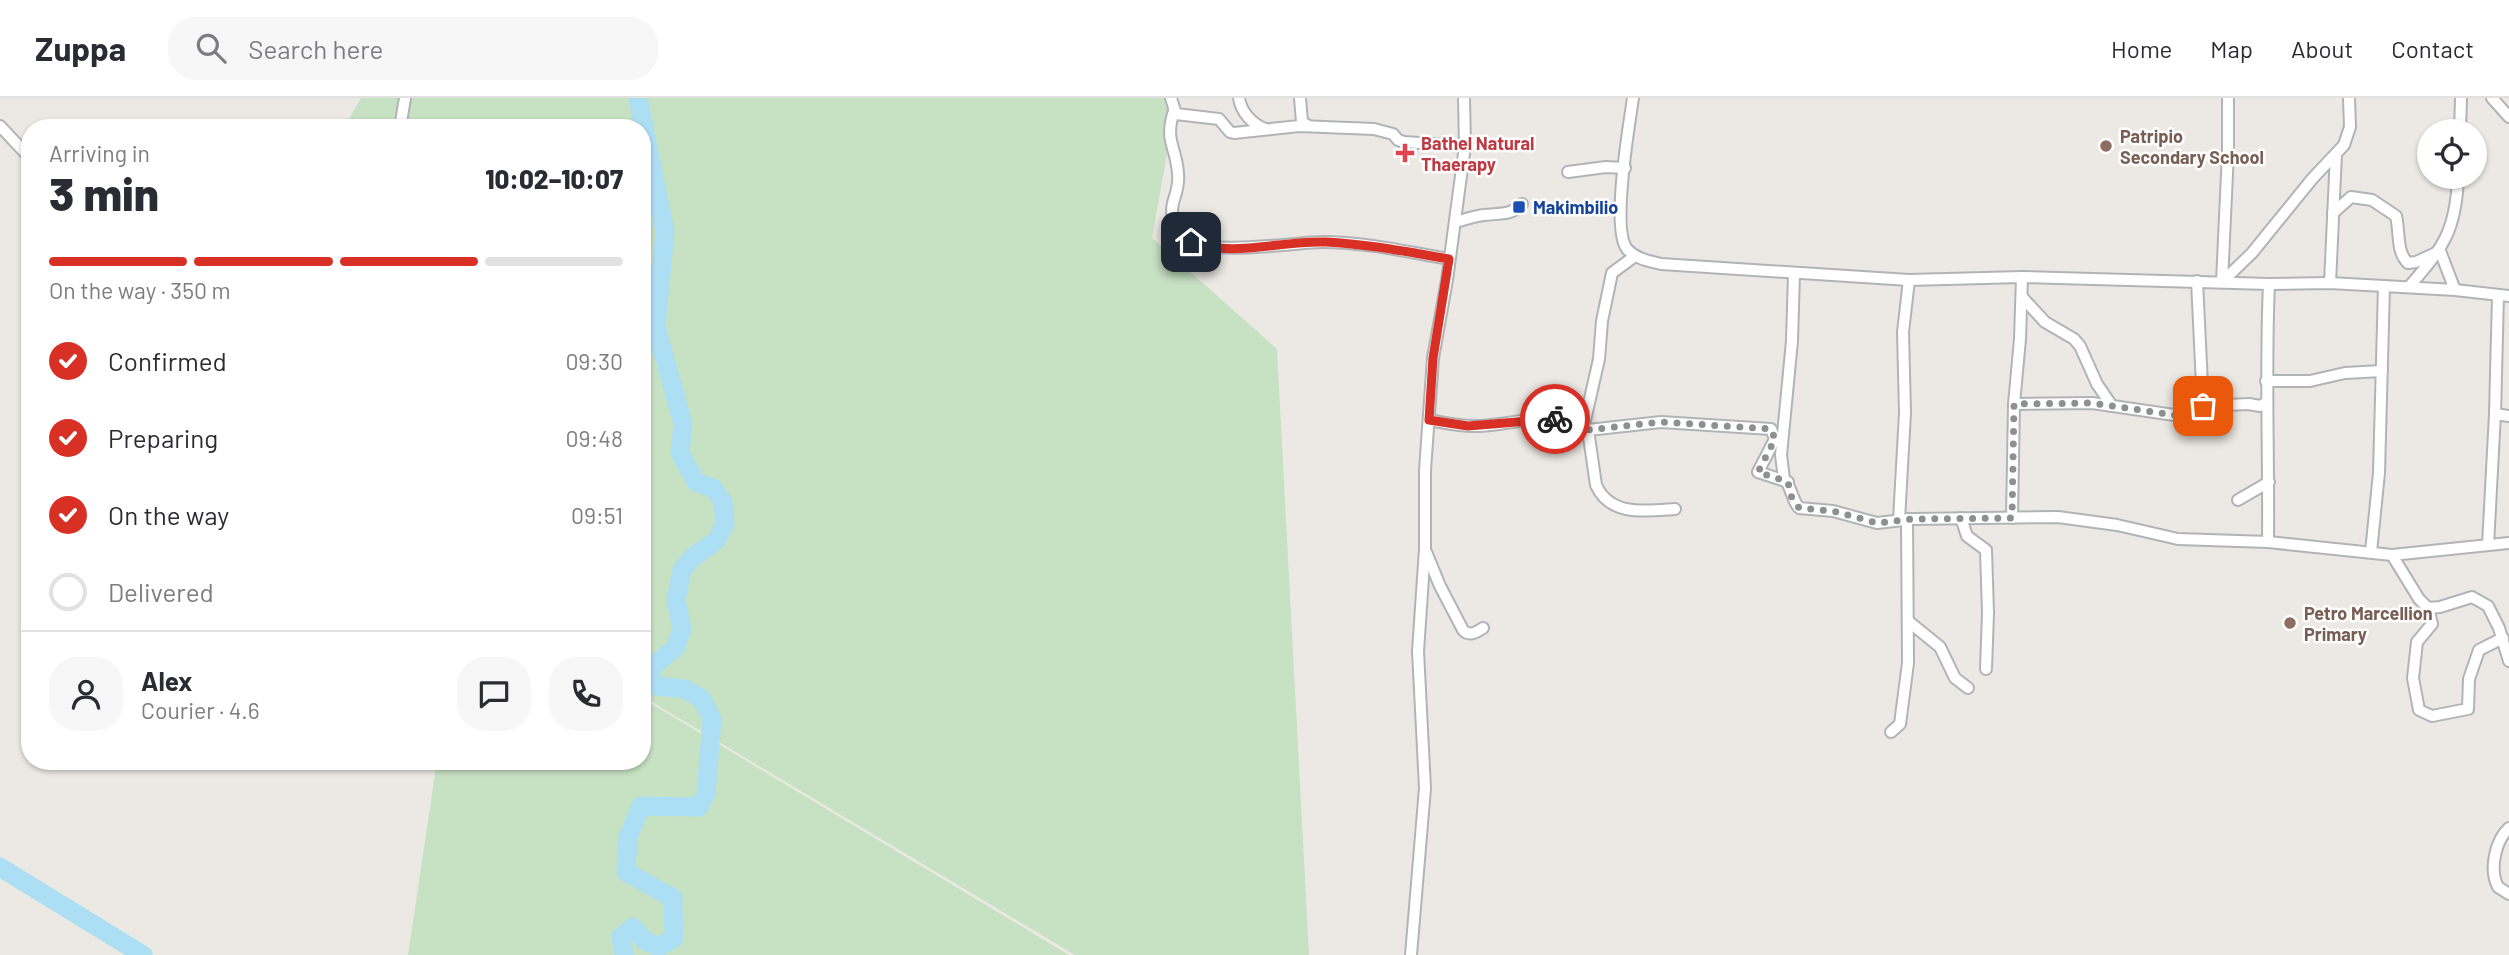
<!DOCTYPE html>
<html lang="en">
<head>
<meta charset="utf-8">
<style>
	:root { --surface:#fff; --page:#f7f7f7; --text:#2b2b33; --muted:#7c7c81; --line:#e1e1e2; --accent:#d93025 }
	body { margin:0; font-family:Barlow,sans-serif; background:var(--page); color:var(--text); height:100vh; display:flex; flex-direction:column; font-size:26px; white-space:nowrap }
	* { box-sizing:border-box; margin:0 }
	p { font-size:23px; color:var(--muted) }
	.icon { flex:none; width:38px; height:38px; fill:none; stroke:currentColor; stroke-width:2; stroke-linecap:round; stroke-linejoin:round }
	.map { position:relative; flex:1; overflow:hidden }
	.details { position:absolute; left:21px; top:21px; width:630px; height:651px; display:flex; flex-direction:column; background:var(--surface); border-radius:28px; box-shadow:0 2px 5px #0004 }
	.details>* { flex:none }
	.tools { position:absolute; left:2417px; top:21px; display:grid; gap:14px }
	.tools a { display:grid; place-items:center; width:70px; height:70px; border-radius:50%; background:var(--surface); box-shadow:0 2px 5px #0004; font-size:35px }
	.pin { position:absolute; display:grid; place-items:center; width:60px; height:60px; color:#fff; margin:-30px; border-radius:14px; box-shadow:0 4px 10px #0006 }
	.courier { position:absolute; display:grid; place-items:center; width:70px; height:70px; margin:-35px; border:5px solid #d93025; border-radius:50%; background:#fff; color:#222; box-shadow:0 2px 9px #0007 }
	.overview em { font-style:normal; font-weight:800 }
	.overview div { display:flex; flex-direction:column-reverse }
	.overview { display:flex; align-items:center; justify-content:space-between; height:119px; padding:0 28px }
	h1 { font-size:46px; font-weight:800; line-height:52px }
	.bar { display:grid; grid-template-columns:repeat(4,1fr); gap:10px 7px; align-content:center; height:84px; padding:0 28px }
	.bar i { height:9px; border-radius:5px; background:var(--line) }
	.bar .on { background:var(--accent) }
	.bar p { grid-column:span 4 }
	.line { display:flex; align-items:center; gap:18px; padding:0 28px; border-top:2px solid var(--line) }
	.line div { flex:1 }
	.round { display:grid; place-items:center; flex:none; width:74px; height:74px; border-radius:28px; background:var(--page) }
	ol { padding:0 28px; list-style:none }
	li { display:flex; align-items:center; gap:21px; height:77px }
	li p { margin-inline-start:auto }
	li .icon { padding:7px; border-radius:50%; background:var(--accent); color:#fff; stroke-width:4 }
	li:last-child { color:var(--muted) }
	li i { width:38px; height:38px; border:4px solid var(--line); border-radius:50% }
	header { display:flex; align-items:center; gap:42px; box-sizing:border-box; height:98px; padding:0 35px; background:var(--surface); border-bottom:2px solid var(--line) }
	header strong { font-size:33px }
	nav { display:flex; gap:38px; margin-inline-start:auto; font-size:24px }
	.search { width:490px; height:63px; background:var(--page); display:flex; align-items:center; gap:18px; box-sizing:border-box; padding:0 24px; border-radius:28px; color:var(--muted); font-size:26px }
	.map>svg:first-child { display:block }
	.green { fill:#c7e1c3 }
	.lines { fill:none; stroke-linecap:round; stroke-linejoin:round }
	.river { stroke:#acdef4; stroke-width:19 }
	.street-casing { stroke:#b1b4b7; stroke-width:14 }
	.street { stroke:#fff; stroke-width:10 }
	.done { stroke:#8e9090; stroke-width:7; stroke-dasharray:0 12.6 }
	.route { stroke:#d93025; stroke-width:9 }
	.education-dot { fill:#8d6e63; stroke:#fff; stroke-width:2.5 }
	.health-dot { fill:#e0444e; stroke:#fff; stroke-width:2.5 }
	.transit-dot { fill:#1a4fb4; stroke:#fff; stroke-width:2.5 }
	.labels { text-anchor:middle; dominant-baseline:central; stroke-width:5; stroke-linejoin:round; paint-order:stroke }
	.education-label { font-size:18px; font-weight:bold; fill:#785e54; stroke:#fff; text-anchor:start }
	.health-label { font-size:18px; font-weight:bold; fill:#be3a42; stroke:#fff; text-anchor:start }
	.transit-label { font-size:18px; font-weight:bold; fill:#164399; stroke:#fff; text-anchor:start }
</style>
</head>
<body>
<header>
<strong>Zuppa</strong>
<div class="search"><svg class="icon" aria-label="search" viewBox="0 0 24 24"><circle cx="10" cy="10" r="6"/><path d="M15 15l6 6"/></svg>Search here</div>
<nav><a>Home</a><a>Map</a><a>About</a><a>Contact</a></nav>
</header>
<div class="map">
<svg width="2509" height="857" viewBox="0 0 2509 857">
	<rect width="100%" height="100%" fill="#ece9e4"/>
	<!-- green -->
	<g class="green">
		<path d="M361,0H1177L1152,140L1277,251L1309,857H1075L642,598V30H344Z"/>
		<path d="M642,600L1069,857H408L437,663H642Z"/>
	</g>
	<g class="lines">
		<!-- river -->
		<g class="river">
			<path d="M0,769L143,857"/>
			<path d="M624,857L621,839L633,829L644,842L659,849L674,840L673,800L626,774L628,740L641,708L699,709L706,696L712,621L702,601L685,591L657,588L650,578L651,570L676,549L682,531L676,502L682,472L692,460L717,442L725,425L723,404L713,390L696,384L680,355L683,326L656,229L665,134L638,0"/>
		</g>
		<!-- street casing -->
		<g class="street-casing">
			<g id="street">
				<path d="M1171,0L1176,16L1219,21L1230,34L1234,35L1299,28L1374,31L1393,36L1398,42L1404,44L1465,48"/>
				<path d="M1239,0C1241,14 1252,26 1265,31"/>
				<path d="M1300,0L1302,24L1309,28"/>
				<path d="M1633,0C1629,28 1611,131 1627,151C1636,161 1649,163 1661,166L1909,182L2022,179L2269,186L2330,185L2455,192L2509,198"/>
				<path d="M2492,0L2509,19"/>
				<path d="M1174,13C1164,43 1176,48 1178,75C1181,105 1158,107 1186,139C1203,160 1295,144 1322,144C1365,144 1408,154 1449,161"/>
				<path d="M0,28L30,60"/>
				<path d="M400,30L405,0"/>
				<path d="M2460,33L2461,0"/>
				<path d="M1568,74L1606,69L1625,70"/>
				<path d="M2333,115L2351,99L2372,102L2396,118C2400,134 2396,154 2408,165L2416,164L2440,153L2455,192"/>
				<path d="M1455,124C1464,122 1474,118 1484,117C1498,115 1511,118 1522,106"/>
				<path d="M1794,176L1792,243L1781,357L1784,381C1791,387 1791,400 1799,410L1833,413L1877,425L1912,421L2058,419L2117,427L2178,441L2268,444L2392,457L2509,445"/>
				<path d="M2197,183L2203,308"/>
				<path d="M2222,184L2252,155L2312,81L2344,47L2350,29L2349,0"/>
				<path d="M2222,184L2228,54V0"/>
				<path d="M2330,185L2336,56"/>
				<path d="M2409,189C2443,149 2456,134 2458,79"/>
				<path d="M2022,199L2045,224L2074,241L2080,248L2097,286L2112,308"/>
				<path d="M2266,283H2310L2345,275L2382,273"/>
				<path d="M2014,306L2092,305L2188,319L2203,308L2249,306L2260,308L2267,304"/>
				<path d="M2495,316L2509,318"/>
				<path d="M1429,322C1446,325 1461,329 1478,328C1505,328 1569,309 1588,332L1596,387C1610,419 1647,413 1675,411"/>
				<path d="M1584,327L1599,261L1602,223L1612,175L1635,158"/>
				<path d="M1588,332L1661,324L1771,331L1775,341L1758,374L1788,384"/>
				<path d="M2238,402L2269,384"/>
				<path d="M1961,420L1967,438L1986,452L1988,515L1986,571"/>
				<path d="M2012,420L2014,306L2020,241L2022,179"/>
				<path d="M1899,422L1905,315L1903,234L1909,182"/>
				<path d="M2268,444C2269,358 2265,272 2269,186"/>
				<path d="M2488,447L2495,316L2498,198"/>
				<path d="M1426,454L1440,488L1463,532C1469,539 1477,534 1483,530"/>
				<path d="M2371,454L2379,375L2384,188"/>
				<path d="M2392,457L2419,501L2428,510L2440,509L2472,499L2488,508L2499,530L2509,563"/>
				<path d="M2428,510L2432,526L2417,544L2413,580L2419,612L2432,618L2468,611L2469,581L2479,552L2503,540"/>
				<path d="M1908,523L1940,549L1955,580L1968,590"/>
				<path d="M1891,634L1900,626L1908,565L1907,421"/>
				<path d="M2509,730C2495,743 2489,772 2498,789L2509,796"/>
				<path d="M1411,857L1425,690L1418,553L1425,451V372L1433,260L1447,182L1465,48L1464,0"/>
			</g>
		</g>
		<!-- street -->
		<use href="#street" class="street"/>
	</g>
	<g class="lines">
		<!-- done -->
		<path class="done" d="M1555,321L1578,323L1588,332L1661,324L1771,331L1775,341L1758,374L1788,384L1791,398L1799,410L1833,413L1877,425L1912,421L2012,420L2014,306L2092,305L2188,319L2203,308"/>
		<!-- route -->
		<path class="route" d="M1191,144C1233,160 1282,142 1326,144C1367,146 1408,154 1449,161L1433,260L1429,322L1468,328L1555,321"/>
	</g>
	<!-- markers -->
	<g class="education-dot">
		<circle cx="2106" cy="48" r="7"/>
		<circle cx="2290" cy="525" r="7"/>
	</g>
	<path class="health-dot" d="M1401.5 44.5h7v7h7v7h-7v7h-7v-7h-7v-7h7z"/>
	<rect class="transit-dot" x="1512" y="102" width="14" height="14" rx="3.5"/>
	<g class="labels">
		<!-- education labels -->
		<g class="education-label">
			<text x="2120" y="38">Patripio<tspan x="2120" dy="21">Secondary School</tspan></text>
			<text x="2304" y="515">Petro Marcellion<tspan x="2304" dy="21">Primary</tspan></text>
		</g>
		<!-- health labels -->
		<g class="health-label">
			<text x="1421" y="45">Bathel Natural<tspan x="1421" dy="21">Thaerapy</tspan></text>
		</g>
		<!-- transit labels -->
		<g class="transit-label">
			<text x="1533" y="109">Makimbilio</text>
		</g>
	</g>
</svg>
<div class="tools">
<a><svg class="icon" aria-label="locate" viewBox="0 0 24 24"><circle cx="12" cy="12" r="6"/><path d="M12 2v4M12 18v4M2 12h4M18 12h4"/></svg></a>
</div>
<div class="pin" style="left:2203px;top:308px;background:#ea580c"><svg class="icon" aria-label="bag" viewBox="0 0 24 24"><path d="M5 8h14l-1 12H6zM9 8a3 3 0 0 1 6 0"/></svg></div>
<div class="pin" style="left:1191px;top:144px;background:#1f2937"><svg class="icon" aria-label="home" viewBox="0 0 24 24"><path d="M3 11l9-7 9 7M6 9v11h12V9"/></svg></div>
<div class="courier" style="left:1555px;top:321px"><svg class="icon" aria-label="bike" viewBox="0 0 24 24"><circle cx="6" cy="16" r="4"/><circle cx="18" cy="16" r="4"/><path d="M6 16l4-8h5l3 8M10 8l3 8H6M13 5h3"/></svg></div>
<section class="details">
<div class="overview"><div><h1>3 min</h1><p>Arriving in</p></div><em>10:02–10:07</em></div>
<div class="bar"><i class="on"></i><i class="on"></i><i class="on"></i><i></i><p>On the way · 350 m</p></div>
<ol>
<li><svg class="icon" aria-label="check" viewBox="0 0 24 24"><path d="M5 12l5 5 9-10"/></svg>Confirmed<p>09:30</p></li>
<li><svg class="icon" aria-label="check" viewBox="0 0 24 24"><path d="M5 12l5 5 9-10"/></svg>Preparing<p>09:48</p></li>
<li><svg class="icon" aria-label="check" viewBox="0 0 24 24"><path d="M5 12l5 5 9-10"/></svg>On the way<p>09:51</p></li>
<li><i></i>Delivered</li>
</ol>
<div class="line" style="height:126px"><a class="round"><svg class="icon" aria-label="person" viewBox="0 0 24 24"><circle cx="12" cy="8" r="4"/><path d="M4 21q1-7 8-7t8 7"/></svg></a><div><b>Alex</b><p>Courier · 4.6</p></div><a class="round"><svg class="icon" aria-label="chat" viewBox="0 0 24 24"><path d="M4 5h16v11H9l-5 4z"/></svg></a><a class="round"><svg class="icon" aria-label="phone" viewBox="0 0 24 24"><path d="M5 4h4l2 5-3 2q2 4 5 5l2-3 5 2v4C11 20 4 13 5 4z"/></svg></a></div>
</section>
</div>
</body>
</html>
